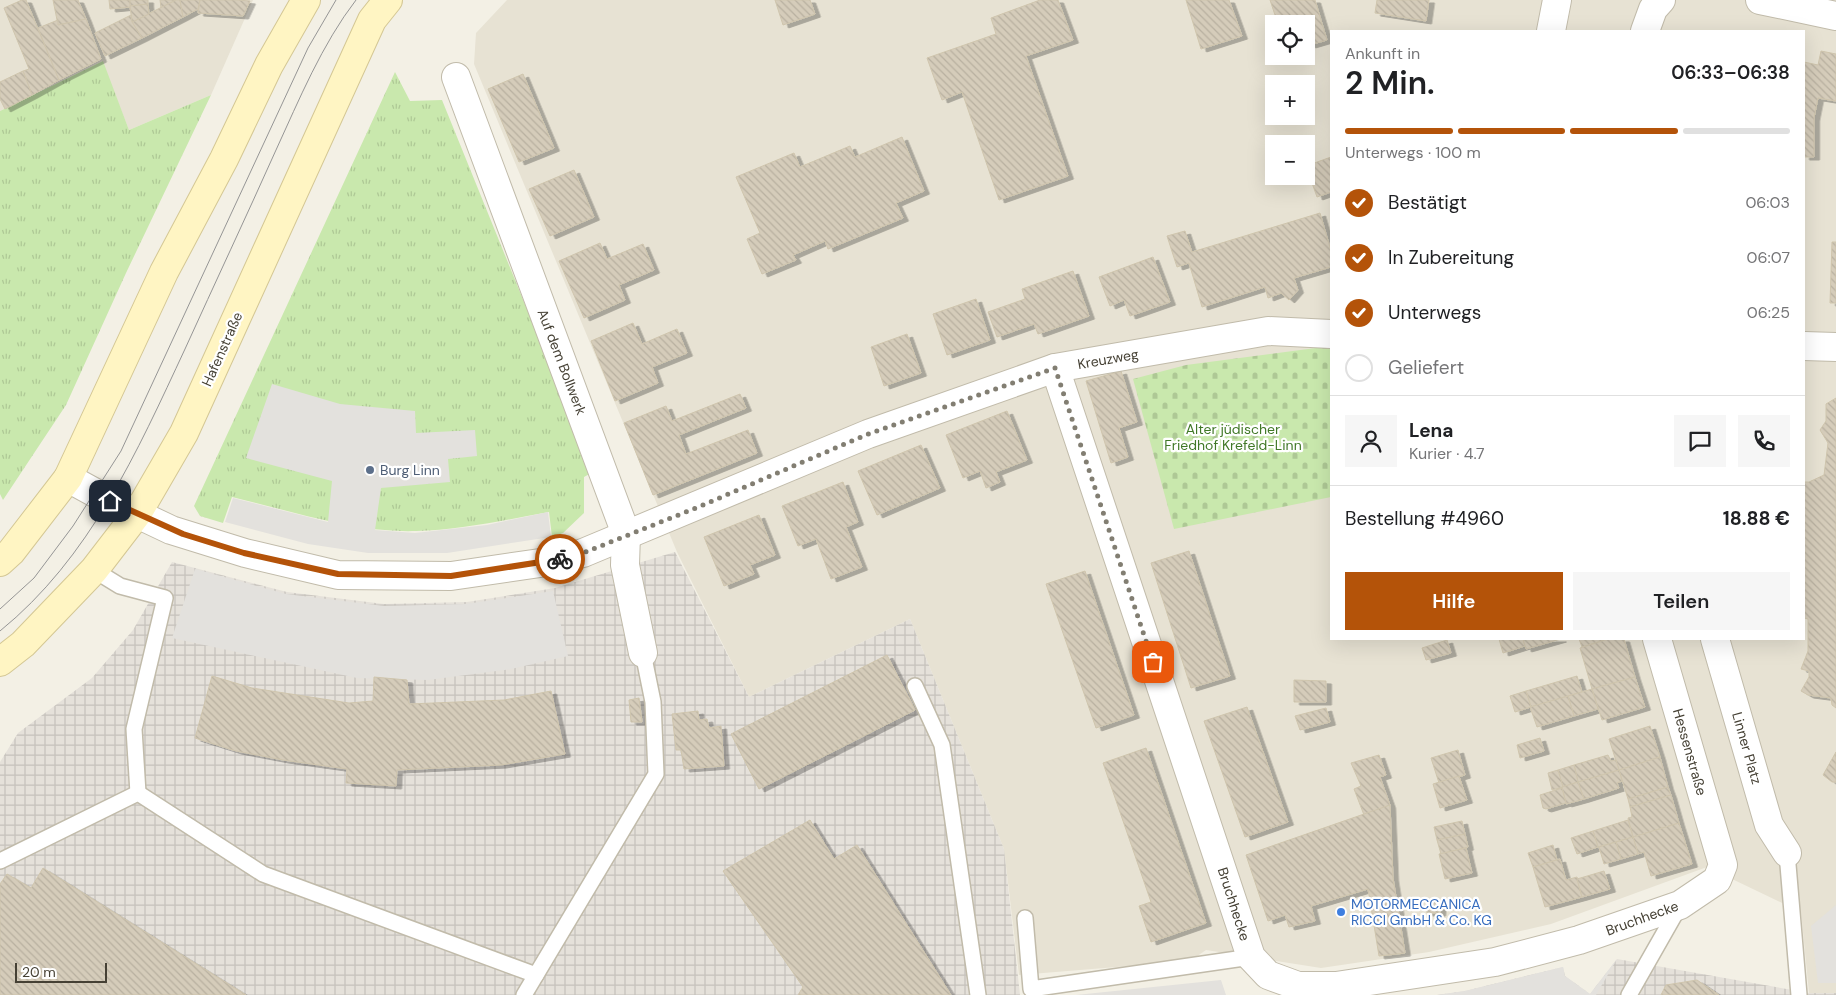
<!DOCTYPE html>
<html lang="de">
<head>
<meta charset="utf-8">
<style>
	:root { --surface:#fff; --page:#f6f6f6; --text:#202124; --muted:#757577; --line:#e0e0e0; --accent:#b45309 }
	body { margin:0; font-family:"DM Sans",sans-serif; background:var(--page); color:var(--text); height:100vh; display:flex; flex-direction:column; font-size:19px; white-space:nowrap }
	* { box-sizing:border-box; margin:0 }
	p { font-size:16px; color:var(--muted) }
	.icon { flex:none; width:28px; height:28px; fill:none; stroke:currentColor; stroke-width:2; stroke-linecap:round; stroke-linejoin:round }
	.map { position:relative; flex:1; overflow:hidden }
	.side { position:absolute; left:1330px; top:30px; width:475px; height:610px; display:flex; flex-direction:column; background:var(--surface); border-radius:0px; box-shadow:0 5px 20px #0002 }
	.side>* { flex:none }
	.controls { position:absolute; left:1265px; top:15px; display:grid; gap:10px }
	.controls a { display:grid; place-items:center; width:50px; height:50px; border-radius:0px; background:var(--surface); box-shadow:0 5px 20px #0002; font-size:25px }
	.scale { position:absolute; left:15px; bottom:12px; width:92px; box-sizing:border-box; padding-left:5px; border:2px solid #454034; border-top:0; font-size:14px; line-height:18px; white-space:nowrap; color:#454034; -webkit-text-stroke:4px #fff; paint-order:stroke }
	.pin { position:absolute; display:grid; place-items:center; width:42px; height:42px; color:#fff; margin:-21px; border-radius:10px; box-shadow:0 2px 8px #0006 }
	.courier { position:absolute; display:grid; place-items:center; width:50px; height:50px; margin:-25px; border:4px solid #b45309; border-radius:50%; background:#fff; color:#222; box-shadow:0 1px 6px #0007 }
	.summary em { font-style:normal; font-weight:600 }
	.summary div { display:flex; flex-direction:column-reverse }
	.summary { display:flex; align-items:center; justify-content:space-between; height:85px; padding:0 15px }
	h1 { font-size:32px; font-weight:600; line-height:38px }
	.bar { display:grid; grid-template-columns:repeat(4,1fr); gap:8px 5px; align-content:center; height:60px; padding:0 15px }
	.bar i { height:6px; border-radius:4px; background:var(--line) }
	.bar .active { background:var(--accent) }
	.bar p { grid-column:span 4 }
	.line { display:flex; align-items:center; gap:12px; padding:0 15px; border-top:1px solid var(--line) }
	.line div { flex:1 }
	.round { display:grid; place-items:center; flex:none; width:52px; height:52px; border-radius:0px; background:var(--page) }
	ol { padding:0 15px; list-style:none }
	li { display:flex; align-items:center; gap:15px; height:55px }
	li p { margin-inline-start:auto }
	li .icon { padding:5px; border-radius:50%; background:var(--accent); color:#fff; stroke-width:4 }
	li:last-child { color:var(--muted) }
	li i { width:28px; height:28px; border:2px solid var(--line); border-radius:50% }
	.primary-button { display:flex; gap:10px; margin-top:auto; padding:10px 15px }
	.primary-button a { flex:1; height:58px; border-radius:0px; background:var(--accent); color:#fff; font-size:20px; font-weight:600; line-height:58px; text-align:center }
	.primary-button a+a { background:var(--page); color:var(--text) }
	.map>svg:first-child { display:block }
	.residential { fill:#e7e2d3; fill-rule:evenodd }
	.industrial { fill:url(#industrial-grid) }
	.grass { fill:url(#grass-tufts) }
	.cemetery { fill:url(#cemetery-stones) }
	.parking { fill:#e3e1dd }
	.building { fill:url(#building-back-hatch); stroke:#cfc5ad; filter:url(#shadow) }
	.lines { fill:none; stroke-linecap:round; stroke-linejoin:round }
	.service-casing { stroke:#c1bbaa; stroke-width:18 }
	.minor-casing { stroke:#c1bbaa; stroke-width:30 }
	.secondary-casing { stroke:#d4c794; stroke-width:30 }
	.service { stroke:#fff; stroke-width:15 }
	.minor { stroke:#fff; stroke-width:28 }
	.secondary { stroke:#fff5c3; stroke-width:28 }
	.tram { stroke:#959595; stroke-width:1 }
	.done { stroke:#827e72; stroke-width:5; stroke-dasharray:0 9 }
	.route { stroke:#b45309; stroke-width:6 }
	.service-dot { fill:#5c6f8a; stroke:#fff; stroke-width:2 }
	.shop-dot { fill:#3f7fe0; stroke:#fff; stroke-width:2 }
	.labels { text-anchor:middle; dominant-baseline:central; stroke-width:4.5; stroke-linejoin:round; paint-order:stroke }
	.street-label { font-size:14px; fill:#454034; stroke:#fff }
	.park-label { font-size:14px; fill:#407827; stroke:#fff }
	.service-label { font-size:14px; fill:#4e5e75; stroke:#fff; text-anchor:start }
	.shop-label { font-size:14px; fill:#366cbe; stroke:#fff; text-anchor:start }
</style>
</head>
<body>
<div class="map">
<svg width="1836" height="995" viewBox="0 0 1836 995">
	<defs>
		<pattern id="industrial-grid" width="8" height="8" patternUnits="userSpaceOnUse" patternTransform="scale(1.25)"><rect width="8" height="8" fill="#e5e1da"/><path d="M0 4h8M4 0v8" fill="none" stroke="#c6c2bc"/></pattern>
		<pattern id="grass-tufts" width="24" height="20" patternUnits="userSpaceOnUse" patternTransform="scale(1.25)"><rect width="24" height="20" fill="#c9e8ad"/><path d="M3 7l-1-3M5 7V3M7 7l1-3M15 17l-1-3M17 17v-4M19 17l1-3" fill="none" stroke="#aec895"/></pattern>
		<pattern id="cemetery-stones" width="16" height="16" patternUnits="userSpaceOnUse" patternTransform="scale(1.25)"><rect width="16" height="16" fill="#c9e8ad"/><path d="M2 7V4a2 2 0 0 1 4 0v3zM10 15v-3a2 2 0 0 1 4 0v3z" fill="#aec895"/></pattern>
		<pattern id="building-back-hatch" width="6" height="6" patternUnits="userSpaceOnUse" patternTransform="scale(1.25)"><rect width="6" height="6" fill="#d5ccba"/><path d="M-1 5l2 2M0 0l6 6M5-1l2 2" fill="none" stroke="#b8b0a0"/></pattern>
		<filter id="shadow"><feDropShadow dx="5.5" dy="3" stdDeviation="0" flood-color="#0004"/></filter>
	</defs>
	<rect width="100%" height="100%" fill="#f3f0e5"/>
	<!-- residential -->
	<g class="residential">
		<path d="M0,0H253L211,95L129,130L102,61L0,111Z"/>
		<path d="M507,0H1836V993H1809L1801,912L1707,867L1551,924L1429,952L1321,968L1206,950L1190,961L1019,975L1004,849L910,619L749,697L677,552L474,64L476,33ZM1274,24H1306V56H1274ZM1331,31H1804V639H1331ZM1274,84H1306V116H1274ZM1274,144H1306V176H1274Z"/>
	</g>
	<!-- industrial -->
	<g class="industrial">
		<path d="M675,552L749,697L910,619L1004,849L1020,995H0V762L18,733L92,678L133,630L172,562L287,592L384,604L467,602L555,588Z"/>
		<path d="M1617,959L1809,993H1836V995H1437L1465,991L1563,967L1565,976L1590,994Z"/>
	</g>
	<!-- grass -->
	<g class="grass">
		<path d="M103,61L129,130L211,95L126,273L66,405L3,500L0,494V111Z"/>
		<path d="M395,72L410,101L442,100L593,472L584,477V513L563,533L552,537L549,512C505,520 460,530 416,531C355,533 292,511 232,497L223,523L200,516L194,506Z"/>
	</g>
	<!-- cemetery -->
	<path class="cemetery" d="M1331,346V497L1174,529L1133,379L1186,365Z"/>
	<!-- parking -->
	<g class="parking">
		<path d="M272,384L340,404L415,411L416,433L475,430L477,456L448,459L450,482L381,488L375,530L415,533L487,525L548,512L551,537L447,553H368L308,544L225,522L233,498L328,522L332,481L246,458Z"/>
		<path d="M195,569L286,594L384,606L466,604L553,591L568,656L511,669L428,680L357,678L172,638Z"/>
		<path d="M1836,905V983H1818L1811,926Z"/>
		<path d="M1617,959L1596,995H1437L1465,991L1563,967L1565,976L1590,994Z"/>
		<path d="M1221,980L1226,995H1076Z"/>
	</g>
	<!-- building -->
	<g class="building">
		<path d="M22,0H26L59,80L32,95L23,71L29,69L4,8Z"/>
		<path d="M53,0H78L86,19L58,25Z"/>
		<path d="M109,0H130L131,7L110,9Z"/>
		<path d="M130,0H148V4L130,6Z"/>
		<path d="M160,0H176L161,8Z"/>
		<path d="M176,0H180L183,17L142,38L132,22Z"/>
		<path d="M180,0H200L198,9L183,17Z"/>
		<path d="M200,0H237L250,1L243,16L198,13Z"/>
		<path d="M775,0H810L815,14L783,25Z"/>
		<path d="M1040,0H1058L1073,40L1026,56L1068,176L999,200L962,92L942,100L927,58L996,34L991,18Z"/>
		<path d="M1186,0H1229L1242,36L1201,49Z"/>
		<path d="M1270,0H1315L1327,40L1310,45L1306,36V24H1278Z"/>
		<path d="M1377,0H1429L1426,21L1375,13Z"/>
		<path d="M148,4L149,14L132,22L130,6Z"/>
		<path d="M131,15L132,22L142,38L105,56L95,33Z"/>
		<path d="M86,19L101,59L59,80L38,28L58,20V25Z"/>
		<path d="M1821,51L1836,54V101L1818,98L1814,118V157H1804V62L1818,65Z"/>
		<path d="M23,71L32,95L5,109L0,99V82Z"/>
		<path d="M523,74L554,148L519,162L488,89Z"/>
		<path d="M902,137L924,191L896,203L903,218L828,249L825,241L793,255L796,260L762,274L747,239L760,233L736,177L794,153L800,167L850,146L855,157Z"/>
		<path d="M1331,157V192L1317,197L1306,166Z"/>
		<path d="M574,170L594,217L550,236L529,189Z"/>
		<path d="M1320,213L1331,251V267L1294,278L1298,290L1289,300L1281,293L1268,298L1265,287L1202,307L1189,263L1177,267L1167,236L1185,231L1192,252Z"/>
		<path d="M1832,242H1836V303H1830Z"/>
		<path d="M600,243L607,259L643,244L654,270L619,285L625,300L584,318L559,261Z"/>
		<path d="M1153,257L1170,302L1130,316L1124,300L1110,306L1099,277Z"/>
		<path d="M1073,271L1089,316L1038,334L1034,324L997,337L988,312L1025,299L1022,289Z"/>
		<path d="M976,299L990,340L947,355L933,314Z"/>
		<path d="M633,323L642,344L677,329L687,353L652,367L658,383L615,401L591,341Z"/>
		<path d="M907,334L921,373L884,386L871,347Z"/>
		<path d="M1121,371L1137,422L1119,428L1128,457L1111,463L1086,381Z"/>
		<path d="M740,394L746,408L679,435L686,454L748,430L757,453L653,495L624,423L666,406L672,421Z"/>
		<path d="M1836,398V708L1832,705L1831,698L1808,695L1801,691L1809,677V671L1801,669L1808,651V619L1804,618V482H1809L1824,475L1828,443L1820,430L1826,421V404Z"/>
		<path d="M1007,411L1027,460L996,472L1000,482L986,488L980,471L963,478L946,435Z"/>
		<path d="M921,445L940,488L877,515L858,471Z"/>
		<path d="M843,482L858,522L846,527L862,567L831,579L816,539L798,546L782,506Z"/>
		<path d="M759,515L775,555L750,565L754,574L724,586L704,537Z"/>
		<path d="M1189,551L1230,676L1191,688L1151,563Z"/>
		<path d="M1085,571L1134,715L1096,728L1046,584Z"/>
		<path d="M1499,639H1523L1525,646L1503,653Z"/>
		<path d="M1523,639H1561L1526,649Z"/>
		<path d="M1579,639H1608L1582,647Z"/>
		<path d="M1608,639H1624L1635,677L1592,689L1580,648Z"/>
		<path d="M1447,640L1451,653L1426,660L1422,648Z"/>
		<path d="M887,655L915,710L759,789L731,734Z"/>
		<path d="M212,676L252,688L349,703L373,701L374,677L407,680L409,704L504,700L551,691L565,754L501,765L397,770L396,786L346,783L347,769L283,760L236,751L195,738Z"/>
		<path d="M1577,676L1582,692L1531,707L1526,691Z"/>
		<path d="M1635,677L1645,707L1602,720L1592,689Z"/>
		<path d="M1294,680L1326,681V702H1294Z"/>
		<path d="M1592,689L1598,709L1574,716L1568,696Z"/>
		<path d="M1526,691L1531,707L1515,712L1510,696Z"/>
		<path d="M1568,696L1574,716L1537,727L1530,707Z"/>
		<path d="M639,698L642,722H631L629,700Z"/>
		<path d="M1247,707L1288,822L1245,837L1204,721Z"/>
		<path d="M1326,708L1330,722L1300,730L1295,716Z"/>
		<path d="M698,711L699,720L707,719L709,728L721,726L724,766L684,769L681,750H676L672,714Z"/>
		<path d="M1650,726L1660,757L1619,770L1609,739Z"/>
		<path d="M1540,738L1544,751L1520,758L1517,745Z"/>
		<path d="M1146,748L1206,923L1151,942L1139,906L1151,902L1103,763Z"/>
		<path d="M1458,750L1465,775L1439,783L1431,758Z"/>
		<path d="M1836,752V782H1832L1823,775Z"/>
		<path d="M1379,755L1386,775L1380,777L1390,805L1364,815L1354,789L1361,786L1351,763Z"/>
		<path d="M1608,755L1611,761L1616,760L1619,770L1578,782L1574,765Z"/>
		<path d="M1660,757L1668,787L1628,799L1619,770Z"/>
		<path d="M1574,765L1578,782L1563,787L1558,770Z"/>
		<path d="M1558,770L1563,787L1552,790L1548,773Z"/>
		<path d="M1619,770L1622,781L1617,783L1619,788L1584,799L1578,782Z"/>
		<path d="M1459,776L1467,800L1440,808L1433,784Z"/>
		<path d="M1578,782L1584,799L1566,804L1562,787Z"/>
		<path d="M1668,787L1671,795L1630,807L1628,799Z"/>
		<path d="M1562,788L1566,803L1546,809L1543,808L1540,795Z"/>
		<path d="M1671,795L1679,823L1633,837L1628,818L1632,817L1630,807Z"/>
		<path d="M1390,805L1393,878L1405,953L1379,956L1368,889L1311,906L1315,921L1289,927L1285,915L1268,921L1246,855Z"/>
		<path d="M810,820L834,859L857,845L951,995H798L803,987L723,871Z"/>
		<path d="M1628,820L1633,837L1598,847L1593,831Z"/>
		<path d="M1462,821L1465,834L1437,840L1434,827Z"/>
		<path d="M1679,823L1692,864L1651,876L1644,852L1638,854L1633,837Z"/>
		<path d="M1593,831L1598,847L1577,854L1571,838Z"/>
		<path d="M1465,834L1468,847L1441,854L1437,840Z"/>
		<path d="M1633,837L1638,854L1621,859L1616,842Z"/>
		<path d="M1616,842L1621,859L1604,864L1599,847Z"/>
		<path d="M1553,845L1557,860L1533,867L1528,853Z"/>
		<path d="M1466,848L1472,873L1445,879L1439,854Z"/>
		<path d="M1560,859L1566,880L1577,877L1582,897L1545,907L1533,867Z"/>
		<path d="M43,868L246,995H0V884L7,874L31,888Z"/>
		<path d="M1604,871L1610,889L1582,897L1577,879Z"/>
		<path d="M1427,901H1441L1440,913H1427Z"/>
		<path d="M1697,980L1719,995H1661L1666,985Z"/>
	</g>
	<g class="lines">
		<!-- service casing -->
		<g class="service-casing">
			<g id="service">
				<path d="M94,570L120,586L165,598L134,729L138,793"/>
				<path d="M915,686L942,745L978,995"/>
				<path d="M1787,853L1799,995"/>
				<path d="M0,861L138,793L263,874L536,975"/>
				<path d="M1025,918L1031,989L1251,957"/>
				<path d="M524,995L656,774L653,702L643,653"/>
				<path d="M1629,995L1679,907"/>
			</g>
		</g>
		<!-- minor casing -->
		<g class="minor-casing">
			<g id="minor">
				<path d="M1760,0L1836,16"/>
				<path d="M1551,31L1557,0"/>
				<path d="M1645,31L1653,9L1661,0"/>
				<path d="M456,77L626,534L625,565L643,653"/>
				<path d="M1804,346L1836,347"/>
				<path d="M1055,368L1251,957L1268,975L1298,986H1336L1495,962L1579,940L1680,905L1717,880L1723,865L1657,639"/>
				<path d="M68,478L110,501L171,530L245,553L338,575L451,576L547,562L583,553L868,434L1055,368L1268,331L1331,334"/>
				<path d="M1715,639L1769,825L1787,853"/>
			</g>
		</g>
		<!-- secondary casing -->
		<g class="secondary-casing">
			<g id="secondary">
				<path d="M0,562L11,552L68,478L164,272L224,159L269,65L306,0"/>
				<path d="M0,662L23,644L94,570L137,514L184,433L372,20L388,0"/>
			</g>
		</g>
		<!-- service -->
		<use href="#service" class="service"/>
		<!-- minor -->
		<use href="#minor" class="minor"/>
		<!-- secondary -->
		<use href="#secondary" class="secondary"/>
		<!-- tram -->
		<g class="tram">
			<path d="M0,609L34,578L73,526L121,451L308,48L336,0"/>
			<path d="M0,631C90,558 137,452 185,349C215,283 246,217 276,150C299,100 322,44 356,0"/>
		</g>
	</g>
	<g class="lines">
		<!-- done -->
		<path class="done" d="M560,559L583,553L696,508L868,434L1055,368L1153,662"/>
		<!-- route -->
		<path class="route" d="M110,501L183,534L244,553L338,574L451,576L560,559"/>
	</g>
	<!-- markers -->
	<circle class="service-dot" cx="370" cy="470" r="5"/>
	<circle class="shop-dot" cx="1341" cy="912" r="5"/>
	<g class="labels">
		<!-- street labels -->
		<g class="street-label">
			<text transform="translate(222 349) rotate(-66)">Hafenstraße</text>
			<text transform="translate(1108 359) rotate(-10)">Kreuzweg</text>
			<text transform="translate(562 362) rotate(69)">Auf dem Bollwerk</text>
			<text transform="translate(1747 748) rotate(74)">Linner Platz</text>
			<text transform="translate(1690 752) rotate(74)">Hessenstraße</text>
			<text transform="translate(1234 904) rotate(72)">Bruchhecke</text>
			<text transform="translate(1642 918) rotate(-20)">Bruchhecke</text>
		</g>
		<!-- park labels -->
		<g class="park-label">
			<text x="1233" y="429">Alter jüdischer<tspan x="1233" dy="16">Friedhof Krefeld-Linn</tspan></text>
		</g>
		<!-- service labels -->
		<g class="service-label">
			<text x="380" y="470">Burg Linn</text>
		</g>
		<!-- shop labels -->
		<g class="shop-label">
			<text x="1351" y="904">MOTORMECCANICA<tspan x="1351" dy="16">RICCI GmbH &amp; Co. KG</tspan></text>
		</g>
	</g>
</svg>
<div class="controls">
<a><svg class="icon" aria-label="locate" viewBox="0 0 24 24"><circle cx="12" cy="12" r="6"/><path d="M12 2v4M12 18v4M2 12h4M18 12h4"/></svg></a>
<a>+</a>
<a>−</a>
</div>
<div class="scale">20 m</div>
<div class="pin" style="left:1153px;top:662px;background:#ea580c"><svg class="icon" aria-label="bag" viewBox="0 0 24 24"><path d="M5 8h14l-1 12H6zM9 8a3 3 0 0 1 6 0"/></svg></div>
<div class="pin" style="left:110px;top:501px;background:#1f2937"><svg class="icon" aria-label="home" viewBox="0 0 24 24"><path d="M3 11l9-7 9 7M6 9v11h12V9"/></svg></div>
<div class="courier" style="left:560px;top:559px"><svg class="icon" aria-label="bike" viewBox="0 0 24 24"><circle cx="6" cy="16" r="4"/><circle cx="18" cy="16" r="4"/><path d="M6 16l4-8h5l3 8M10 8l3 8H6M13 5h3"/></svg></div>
<section class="side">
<div class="summary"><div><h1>2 Min.</h1><p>Ankunft in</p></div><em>06:33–06:38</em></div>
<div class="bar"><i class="active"></i><i class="active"></i><i class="active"></i><i></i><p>Unterwegs · 100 m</p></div>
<ol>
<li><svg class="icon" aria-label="check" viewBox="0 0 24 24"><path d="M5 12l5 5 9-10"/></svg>Bestätigt<p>06:03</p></li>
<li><svg class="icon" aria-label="check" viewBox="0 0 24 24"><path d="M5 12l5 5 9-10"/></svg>In Zubereitung<p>06:07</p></li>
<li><svg class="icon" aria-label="check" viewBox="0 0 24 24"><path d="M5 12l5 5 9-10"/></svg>Unterwegs<p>06:25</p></li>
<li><i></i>Geliefert</li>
</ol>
<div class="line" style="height:90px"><a class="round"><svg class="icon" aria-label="person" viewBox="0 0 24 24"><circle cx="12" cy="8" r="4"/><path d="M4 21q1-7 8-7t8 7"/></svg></a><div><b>Lena</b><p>Kurier · 4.7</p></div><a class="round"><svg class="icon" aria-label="chat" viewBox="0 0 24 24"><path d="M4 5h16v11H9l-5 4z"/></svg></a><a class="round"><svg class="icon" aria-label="phone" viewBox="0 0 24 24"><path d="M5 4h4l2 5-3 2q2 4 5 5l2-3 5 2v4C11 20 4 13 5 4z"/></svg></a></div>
<div class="line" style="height:65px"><div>Bestellung #4960</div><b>18.88 €</b></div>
<div class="primary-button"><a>Hilfe</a><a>Teilen</a></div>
</section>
</div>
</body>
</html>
